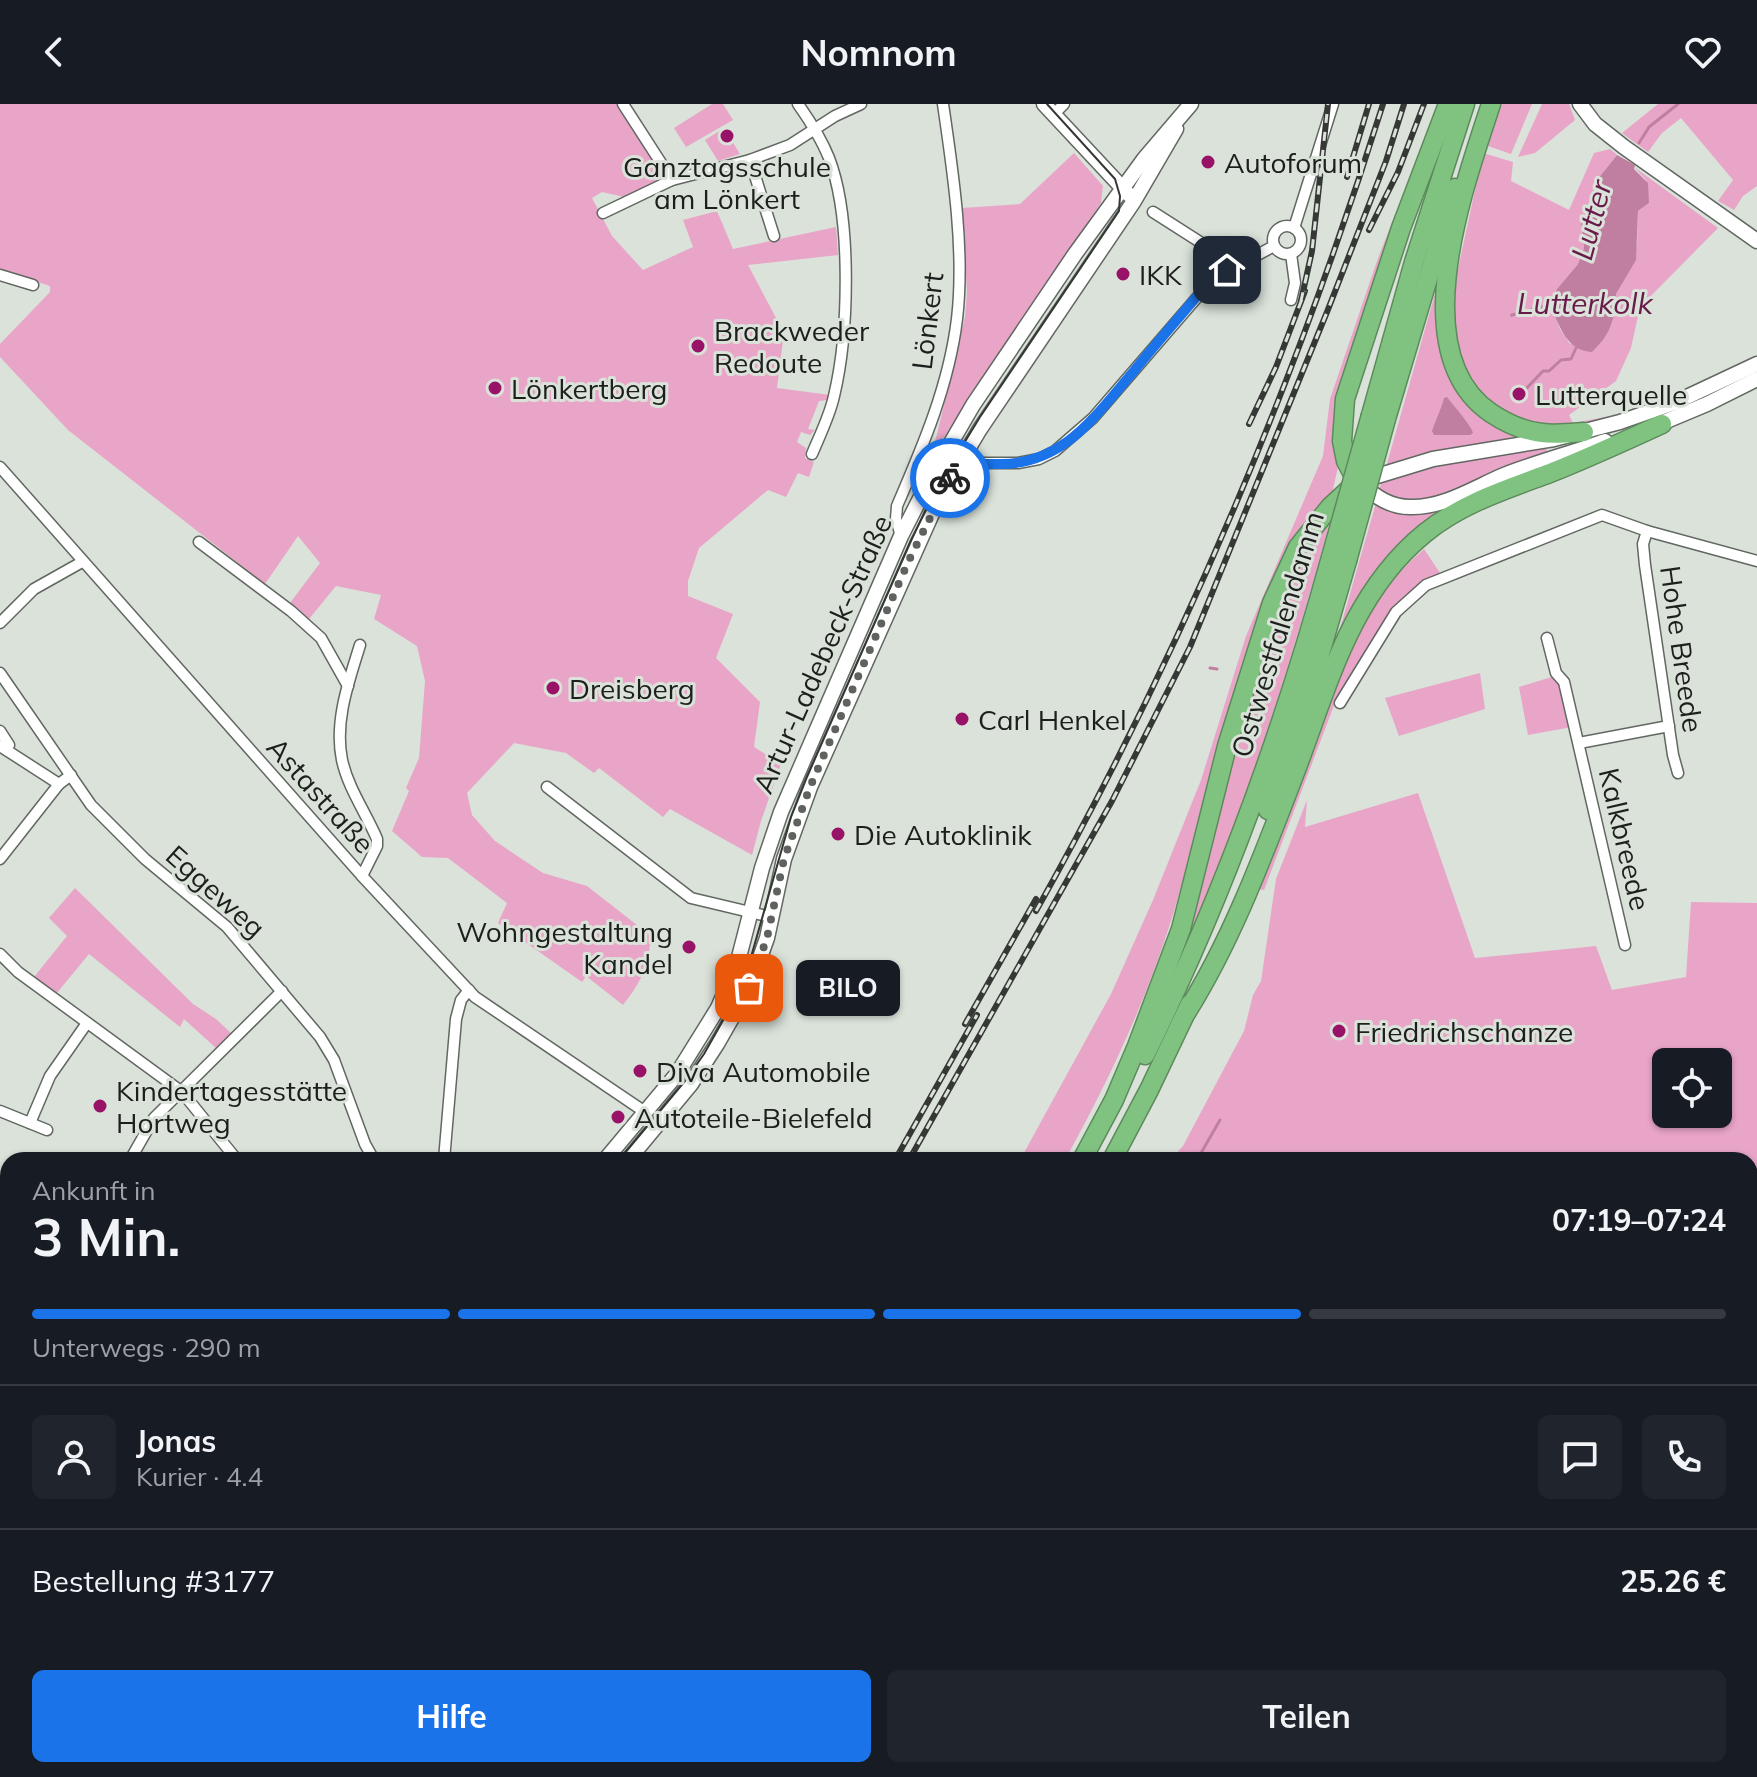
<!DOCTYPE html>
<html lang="de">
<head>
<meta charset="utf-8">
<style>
	:root { --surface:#171b24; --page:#20242c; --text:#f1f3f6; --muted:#9ea1a6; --line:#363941; --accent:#1a73e8 }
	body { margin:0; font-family:Mulish,sans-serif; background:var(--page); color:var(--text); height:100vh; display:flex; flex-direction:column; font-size:30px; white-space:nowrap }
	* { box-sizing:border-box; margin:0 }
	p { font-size:26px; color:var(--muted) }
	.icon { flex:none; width:44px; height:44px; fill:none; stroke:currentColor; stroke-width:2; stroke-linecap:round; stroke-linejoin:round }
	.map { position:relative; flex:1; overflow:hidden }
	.drawer { position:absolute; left:0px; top:1048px; width:1758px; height:626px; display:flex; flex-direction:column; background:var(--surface); border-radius:24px 24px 0 0; box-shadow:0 2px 6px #0004 }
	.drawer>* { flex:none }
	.buttons { position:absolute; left:1652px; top:944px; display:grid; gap:16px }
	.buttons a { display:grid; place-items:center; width:80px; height:80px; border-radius:12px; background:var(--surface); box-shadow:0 2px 6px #0004; font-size:40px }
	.pin { position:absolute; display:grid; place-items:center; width:68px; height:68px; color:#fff; margin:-34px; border-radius:16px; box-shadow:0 4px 12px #0006 }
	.courier { position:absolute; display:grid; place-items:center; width:80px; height:80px; margin:-40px; border:6px solid #1a73e8; border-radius:50%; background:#fff; color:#222; box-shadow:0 2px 10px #0007 }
	.bubble { position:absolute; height:56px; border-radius:12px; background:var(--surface); box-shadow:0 2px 6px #0004; font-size:26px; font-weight:700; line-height:56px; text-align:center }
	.summary em { font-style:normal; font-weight:700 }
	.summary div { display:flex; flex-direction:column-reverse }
	.summary { display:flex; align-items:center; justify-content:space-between; height:136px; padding:0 32px }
	h1 { font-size:52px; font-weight:700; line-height:60px }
	.bar { display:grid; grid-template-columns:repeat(4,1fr); gap:12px 8px; align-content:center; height:96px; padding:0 32px }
	.bar i { height:10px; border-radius:6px; background:var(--line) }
	.bar .active { background:var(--accent) }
	.bar p { grid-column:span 4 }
	.line { display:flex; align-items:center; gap:20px; padding:0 32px; border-top:2px solid var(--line) }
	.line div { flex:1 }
	.round { display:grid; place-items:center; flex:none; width:84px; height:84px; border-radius:12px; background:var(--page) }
	.button { display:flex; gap:16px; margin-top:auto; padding:16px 32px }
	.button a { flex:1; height:92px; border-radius:12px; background:var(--accent); color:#fff; font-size:32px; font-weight:700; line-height:92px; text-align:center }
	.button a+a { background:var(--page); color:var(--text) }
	header { display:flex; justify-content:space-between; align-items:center; height:104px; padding:0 32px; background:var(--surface); font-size:36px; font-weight:700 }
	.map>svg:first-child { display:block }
	.green { fill:#e9a5c7; fill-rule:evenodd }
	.water { fill:#c07fa0 }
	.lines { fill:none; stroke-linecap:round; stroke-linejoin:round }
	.stream { stroke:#c07fa0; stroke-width:3 }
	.street-casing { stroke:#616761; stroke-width:13 }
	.secondary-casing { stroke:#616761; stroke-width:17 }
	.highway-casing { stroke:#5d8a5d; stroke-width:21 }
	.street { stroke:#fff; stroke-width:10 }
	.secondary { stroke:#fff; stroke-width:14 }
	.highway { stroke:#80c380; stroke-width:18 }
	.tram { stroke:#353835; stroke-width:2 }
	.rail-casing { stroke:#353835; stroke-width:6 }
	.rail { stroke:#dae2da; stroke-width:3; stroke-dasharray:9; stroke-linecap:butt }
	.highway-bridge-casing { stroke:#5d8a5d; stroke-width:21; stroke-linecap:butt }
	.highway-bridge { stroke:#80c380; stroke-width:18 }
	.done { stroke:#5f635f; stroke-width:8; stroke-dasharray:0 14.4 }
	.route { stroke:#1a73e8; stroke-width:10 }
	.poi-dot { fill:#981368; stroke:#dae2da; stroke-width:3 }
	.labels { text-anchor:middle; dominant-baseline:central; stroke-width:6; stroke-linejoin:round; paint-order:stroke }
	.poi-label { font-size:28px; fill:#1d1f1d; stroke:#dae2da; text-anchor:start }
	.street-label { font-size:28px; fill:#1d1f1d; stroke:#dae2da }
	.water-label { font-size:30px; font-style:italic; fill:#681a49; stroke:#dae2da }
</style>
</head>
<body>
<header><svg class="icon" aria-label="back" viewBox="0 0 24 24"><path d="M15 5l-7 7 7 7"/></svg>Nomnom<svg class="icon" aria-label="heart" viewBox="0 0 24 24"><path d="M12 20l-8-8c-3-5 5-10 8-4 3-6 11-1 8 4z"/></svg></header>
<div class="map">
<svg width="1757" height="1673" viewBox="0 0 1757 1673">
	<rect width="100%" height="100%" fill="#dae2da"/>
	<!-- green -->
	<g class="green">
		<path d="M0,0H618L662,71V75L624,93L602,88L592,94L612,132L643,166L693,143L683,116L717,107L733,145L836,123L838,151L748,161L784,229L777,284L830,291L828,296L819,297L808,325L815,326L810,331L801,328L797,338L806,344L805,354L814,358L809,373L798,369L786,393L768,386L699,444L688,477V492L733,510L716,554L760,598L754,643L781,660L761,717L752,751L670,705L663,713L599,664L594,669L566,649L514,639L467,689L472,711L495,737L543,769L587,782L651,832C648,863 642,877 623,901L586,872L582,878L498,819L507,799L448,754L422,753L392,727L409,687L406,684L419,654L425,577L417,542L374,515L381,491L336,482L309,515L290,499L320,459L298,432L265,480L68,326L0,253V240L50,188V182L0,166Z"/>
		<path d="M712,0H723L733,16L686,43L674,24Z"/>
		<path d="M1438,0H1443L1382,162L1332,390C1285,428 1267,487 1248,542C1217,633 1199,726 1171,817C1145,900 1107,980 1065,1056H1020L1111,890L1153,796L1201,676L1246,532L1323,352L1330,295L1377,157Z"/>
		<path d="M1498,0H1532L1511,50L1485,41Z"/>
		<path d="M1542,0H1569L1575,16L1535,49L1518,53Z"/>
		<path d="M1658,0H1757V82L1743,92L1734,106L1718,97L1733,76L1681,14L1662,29L1648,48L1622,29Z"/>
		<path d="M724,24L740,50L718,57L705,36Z"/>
		<path d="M1610,45L1617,51L1597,76L1592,97L1581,118L1584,144L1578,160L1557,185L1551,199L1512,213L1552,203L1560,225L1570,240L1617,203L1616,190L1637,141L1638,107L1649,99L1646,76L1634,63L1718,124L1640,203L1631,244L1616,277L1569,311L1573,319L1617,311L1628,306L1624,311L1561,326L1494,309L1461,263L1454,216L1456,174L1483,49L1513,58L1511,77L1569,106L1594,49Z"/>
		<path d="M1074,49L1103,82L1101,99L932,351L965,213L967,188L962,104L1020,100Z"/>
		<path d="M1442,165L1448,266L1536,332L1386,363Z"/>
		<path d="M1546,344L1547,347L1427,396H1397L1379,386L1382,377L1429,363Z"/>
		<path d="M1376,399L1444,404L1446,409L1337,535Z"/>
		<path d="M1332,410C1289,568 1239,726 1170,874L1222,674L1277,503L1306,446Z"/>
		<path d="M1424,445L1440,469L1415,483L1392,505L1338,591L1264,786L1255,785C1275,735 1294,685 1314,635C1342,562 1363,497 1424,445Z"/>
		<path d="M1480,569L1485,605L1399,632L1385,594Z"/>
		<path d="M1555,572L1561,578L1572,623L1528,631L1519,583Z"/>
		<path d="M1418,689L1475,854L1596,842L1612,886L1686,873L1691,798L1757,799V1375L1750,1373V1056H1170L1183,1042L1244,927L1253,891L1261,877L1276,775L1307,696L1305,723ZM1718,958V1010H1666V958Z"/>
		<path d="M75,784L193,900L216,915L232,930L217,945L184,915L180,923L89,850L56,890L34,873L67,832L49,814Z"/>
		<path d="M1750,1376L1757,1378V1673H1300V1666H1750Z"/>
		<path d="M1119,1666H1289L1286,1673H1129L1120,1671Z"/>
	</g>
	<!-- water -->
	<g class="water">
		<path d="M1617,51L1635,61L1634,65L1648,79L1649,99L1638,107L1636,156L1616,190L1617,203L1609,226L1603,236L1592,248C1567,247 1560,223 1551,203L1511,213L1510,210L1551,199L1557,185L1578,160L1584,144L1581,118L1592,97L1597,76Z"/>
		<path d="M1447,293C1452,300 1472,322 1473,329L1470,331H1434L1432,327C1436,315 1441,306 1444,294Z"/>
	</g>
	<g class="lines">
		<!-- stream -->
		<g class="stream">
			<path d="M1639,39L1649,23L1678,0"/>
			<path d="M1522,289L1543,267H1549L1561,256L1571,255L1576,244"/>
			<path d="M1210,564L1217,565"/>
			<path d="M1197,1056L1220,1016"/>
			<path d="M1226,1672L1229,1666"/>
		</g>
		<!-- street casing -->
		<g class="street-casing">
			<g id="street">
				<path d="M623,0L672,76"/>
				<path d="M798,0C810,17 821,34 829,54C852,114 849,229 834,292C830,311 820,331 812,350"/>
				<path d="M1054,10L1064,0"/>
				<path d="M750,56L774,132"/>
				<path d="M1153,108L1236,161"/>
				<path d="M603,109L672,76L750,56L790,41L835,12L861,0"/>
				<circle cx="1287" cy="136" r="14"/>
				<path d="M1294,124L1333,0"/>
				<path d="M0,171L33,181"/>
				<path d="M1291,196L1295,179L1291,150"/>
				<path d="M961,355L970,359H1018L1039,355L1055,347L1093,314L1213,175L1274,142"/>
				<path d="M0,363L362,772L475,893L645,1008"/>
				<path d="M1647,427L1643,440L1645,461L1673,651L1678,669"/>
				<path d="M901,432L896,415L897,402C923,342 949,281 957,215C965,147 953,68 943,0"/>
				<path d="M199,438L291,507L321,534L348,582"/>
				<path d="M0,519L34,485L82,458"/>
				<path d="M1547,534L1556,569L1564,578L1625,841"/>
				<path d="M360,541C349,577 334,617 342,656C348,684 366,709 377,735V742L362,772"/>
				<path d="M0,569L91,701L145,755L227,823L320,933L334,956L365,1040L374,1056"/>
				<path d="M1340,599L1396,508L1426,481L1602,411L1647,427L1757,457"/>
				<path d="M0,627L9,641L7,646"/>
				<path d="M1579,639L1669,622"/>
				<path d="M0,642L59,680"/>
				<path d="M547,683L691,794L771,813"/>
				<path d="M0,755L59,680L71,671"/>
				<path d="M0,850L18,868L182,988L237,1056"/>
				<path d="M0,1007L47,1026"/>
				<path d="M30,1019L50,972L87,919"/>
				<path d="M130,1056L154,1014L282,887"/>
				<path d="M444,1056L456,915L461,896L469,886"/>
				<path d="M0,1268L8,1270"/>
				<path d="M0,1338L8,1339"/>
				<path d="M0,1458L8,1460"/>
				<path d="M0,1631L8,1637"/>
				<path d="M0,1663L8,1653"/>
				<path d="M44,1666L53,1673"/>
				<path d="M1024,1673L1045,1667L1072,1673"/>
			</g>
		</g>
		<!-- secondary casing -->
		<g class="secondary-casing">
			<g id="secondary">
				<path d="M1044,0L1129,91"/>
				<path d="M1580,0L1595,20L1624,43L1757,137"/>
				<path d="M1652,323L1707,300L1757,275"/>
				<path d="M1364,376L1433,355L1554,335L1620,318L1674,299L1757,260"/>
				<path d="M1361,380C1376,393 1390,403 1410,403C1444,404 1475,383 1504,371C1537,358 1572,349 1605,337"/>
				<path d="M605,1056L677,970L718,904L738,857L762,764L781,708L901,432L930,375L973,301L1075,150L1144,55L1191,0"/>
				<path d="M628,1056L691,980L717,940L749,884L767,834L784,755L810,683L939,394L980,325L1134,97L1176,25"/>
				<path d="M85,1673L91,1666"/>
				<path d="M109,1673L115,1666"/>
			</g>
		</g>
		<!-- highway casing -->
		<g class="highway-casing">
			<g id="highway">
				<path d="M1491,0C1465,80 1402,249 1491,309C1506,319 1523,327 1542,329C1555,331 1571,329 1584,328"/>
				<path d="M1371,311L1414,158L1465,0"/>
				<path d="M1386,315L1455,84"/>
				<path d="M1268,706L1315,567L1347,457"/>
				<path d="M1186,909C1233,834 1264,749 1296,666C1328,581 1351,489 1425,429C1462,399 1507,385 1550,369C1588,354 1625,337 1662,320"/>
				<path d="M1145,951C1224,791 1284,624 1331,453"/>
				<path d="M1082,1056L1114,996L1137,942L1181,825L1227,642L1272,499L1298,443L1330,403L1357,378L1346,357L1342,337L1345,295L1401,124L1448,0"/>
				<path d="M1112,1056L1149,986L1190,900"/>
				<path d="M604,1673L611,1666"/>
				<path d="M630,1673L637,1666"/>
			</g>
		</g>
		<!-- street -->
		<use href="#street" class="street"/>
		<!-- secondary -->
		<use href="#secondary" class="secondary"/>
		<!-- highway -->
		<use href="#highway" class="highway"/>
		<!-- tram -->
		<g class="tram">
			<path d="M619,1056L685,977L704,950L730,904L749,860L791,713L807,673L911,436L939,380L980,313L1119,107L1120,92L1115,75L1047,0"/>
			<path d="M93,1673L99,1666"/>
		</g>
		<!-- rail casing -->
		<g class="rail-casing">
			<g id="rail">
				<path d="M1347,73L1369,0"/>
				<path d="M1369,126L1398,68L1424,0"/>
				<path d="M1301,197L1312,147L1328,0"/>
				<path d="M1249,320L1276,263L1305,187"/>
				<path d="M1036,807C1180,551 1295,280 1383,0"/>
				<path d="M965,920L1036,795"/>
				<path d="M862,1056L863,1054"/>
				<path d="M895,1056L977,911"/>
				<path d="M909,1056L1112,697L1190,543L1327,208L1386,57L1404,0"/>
				<path d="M498,1673L503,1666"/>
			</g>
		</g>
		<!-- rail -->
		<use href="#rail" class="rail"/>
		<!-- highway-bridge casing -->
		<g class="highway-bridge-casing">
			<g id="highway-bridge">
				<path d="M1331,453L1371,311"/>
				<path d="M1347,457L1386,315"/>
			</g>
		</g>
		<!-- highway-bridge -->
		<use href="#highway-bridge" class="highway-bridge"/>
	</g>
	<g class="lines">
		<!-- done -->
		<path class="done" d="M749,884L767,834L784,755L810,683L909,456L950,374"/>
		<!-- route -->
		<path class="route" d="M950,374L961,355C973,360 984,360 997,360C1063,362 1095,312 1134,267C1155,241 1177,216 1198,191L1213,175L1227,166"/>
	</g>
	<!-- markers -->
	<g class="poi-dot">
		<circle cx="727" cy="32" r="8"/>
		<circle cx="1208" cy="58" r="8"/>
		<circle cx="1123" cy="170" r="8"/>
		<circle cx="698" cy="242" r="8"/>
		<circle cx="495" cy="284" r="8"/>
		<circle cx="1519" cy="290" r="8"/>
		<circle cx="553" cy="584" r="8"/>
		<circle cx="962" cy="615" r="8"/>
		<circle cx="838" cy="730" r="8"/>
		<circle cx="689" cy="843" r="8"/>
		<circle cx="1339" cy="927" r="8"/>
		<circle cx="640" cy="967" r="8"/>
		<circle cx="100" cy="1002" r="8"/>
		<circle cx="618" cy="1013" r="8"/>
	</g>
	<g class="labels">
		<!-- poi labels -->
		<g class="poi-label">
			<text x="1224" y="58">Autoforum</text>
			<text x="727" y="62" text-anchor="middle">Ganztagsschule<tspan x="727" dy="32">am Lönkert</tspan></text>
			<text x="1139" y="170">IKK</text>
			<text x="714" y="226">Brackweder<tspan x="714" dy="32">Redoute</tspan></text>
			<text x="511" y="284">Lönkertberg</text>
			<text x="1535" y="290">Lutterquelle</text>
			<text x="569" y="584">Dreisberg</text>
			<text x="978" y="615">Carl Henkel</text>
			<text x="854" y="730">Die Autoklinik</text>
			<text x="673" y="827" text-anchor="end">Wohngestaltung<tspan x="673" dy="32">Kandel</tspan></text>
			<text x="1355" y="927">Friedrichschanze</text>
			<text x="656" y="967">Diva Automobile</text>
			<text x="116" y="986">Kindertagesstätte<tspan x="116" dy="32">Hortweg</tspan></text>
			<text x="634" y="1013">Autoteile-Bielefeld</text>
		</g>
		<!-- street labels -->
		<g class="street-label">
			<text transform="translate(927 217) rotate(-83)">Lönkert</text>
			<text transform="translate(1277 530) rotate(-73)">Ostwestfalendamm</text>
			<text transform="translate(1682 545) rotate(82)">Hohe Breede</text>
			<text transform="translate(822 550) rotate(-66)">Artur-Ladebeck-Straße</text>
			<text transform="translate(321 691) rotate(48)">Astastraße</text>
			<text transform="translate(1625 735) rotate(77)">Kalkbreede</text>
			<text transform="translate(216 787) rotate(42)">Eggeweg</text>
		</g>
		<!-- water labels -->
		<g class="water-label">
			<text transform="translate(1591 116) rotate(-75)">Lutter</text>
			<text x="1585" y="199">Lutterkolk</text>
		</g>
	</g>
</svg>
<div class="buttons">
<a><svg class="icon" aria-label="locate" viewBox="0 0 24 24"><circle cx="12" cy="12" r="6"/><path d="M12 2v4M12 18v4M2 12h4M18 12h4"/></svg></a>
</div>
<div class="pin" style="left:749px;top:884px;background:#ea580c"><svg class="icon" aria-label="bag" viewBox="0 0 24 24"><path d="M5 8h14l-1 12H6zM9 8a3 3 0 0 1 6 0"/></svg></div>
<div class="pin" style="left:1227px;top:166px;background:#1f2937"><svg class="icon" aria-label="home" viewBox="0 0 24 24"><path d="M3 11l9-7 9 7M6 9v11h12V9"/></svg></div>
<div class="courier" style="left:950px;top:374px"><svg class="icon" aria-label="bike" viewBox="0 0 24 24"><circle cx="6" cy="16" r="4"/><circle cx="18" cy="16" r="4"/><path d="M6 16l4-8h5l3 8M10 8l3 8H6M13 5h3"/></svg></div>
<div class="bubble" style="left:796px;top:856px;width:104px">BILO</div>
<section class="drawer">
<div class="summary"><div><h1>3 Min.</h1><p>Ankunft in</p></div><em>07:19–07:24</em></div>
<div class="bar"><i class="active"></i><i class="active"></i><i class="active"></i><i></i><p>Unterwegs · 290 m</p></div>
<div class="line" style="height:144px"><a class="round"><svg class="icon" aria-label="person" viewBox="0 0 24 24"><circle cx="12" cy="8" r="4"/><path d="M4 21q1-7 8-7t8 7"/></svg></a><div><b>Jonas</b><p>Kurier · 4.4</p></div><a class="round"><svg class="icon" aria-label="chat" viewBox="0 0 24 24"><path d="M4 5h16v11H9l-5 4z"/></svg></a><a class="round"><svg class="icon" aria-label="phone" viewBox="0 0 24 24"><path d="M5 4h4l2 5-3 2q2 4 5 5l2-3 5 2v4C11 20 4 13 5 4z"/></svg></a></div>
<div class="line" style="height:104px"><div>Bestellung #3177</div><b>25.26 €</b></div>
<div class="button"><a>Hilfe</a><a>Teilen</a></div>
</section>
</div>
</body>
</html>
